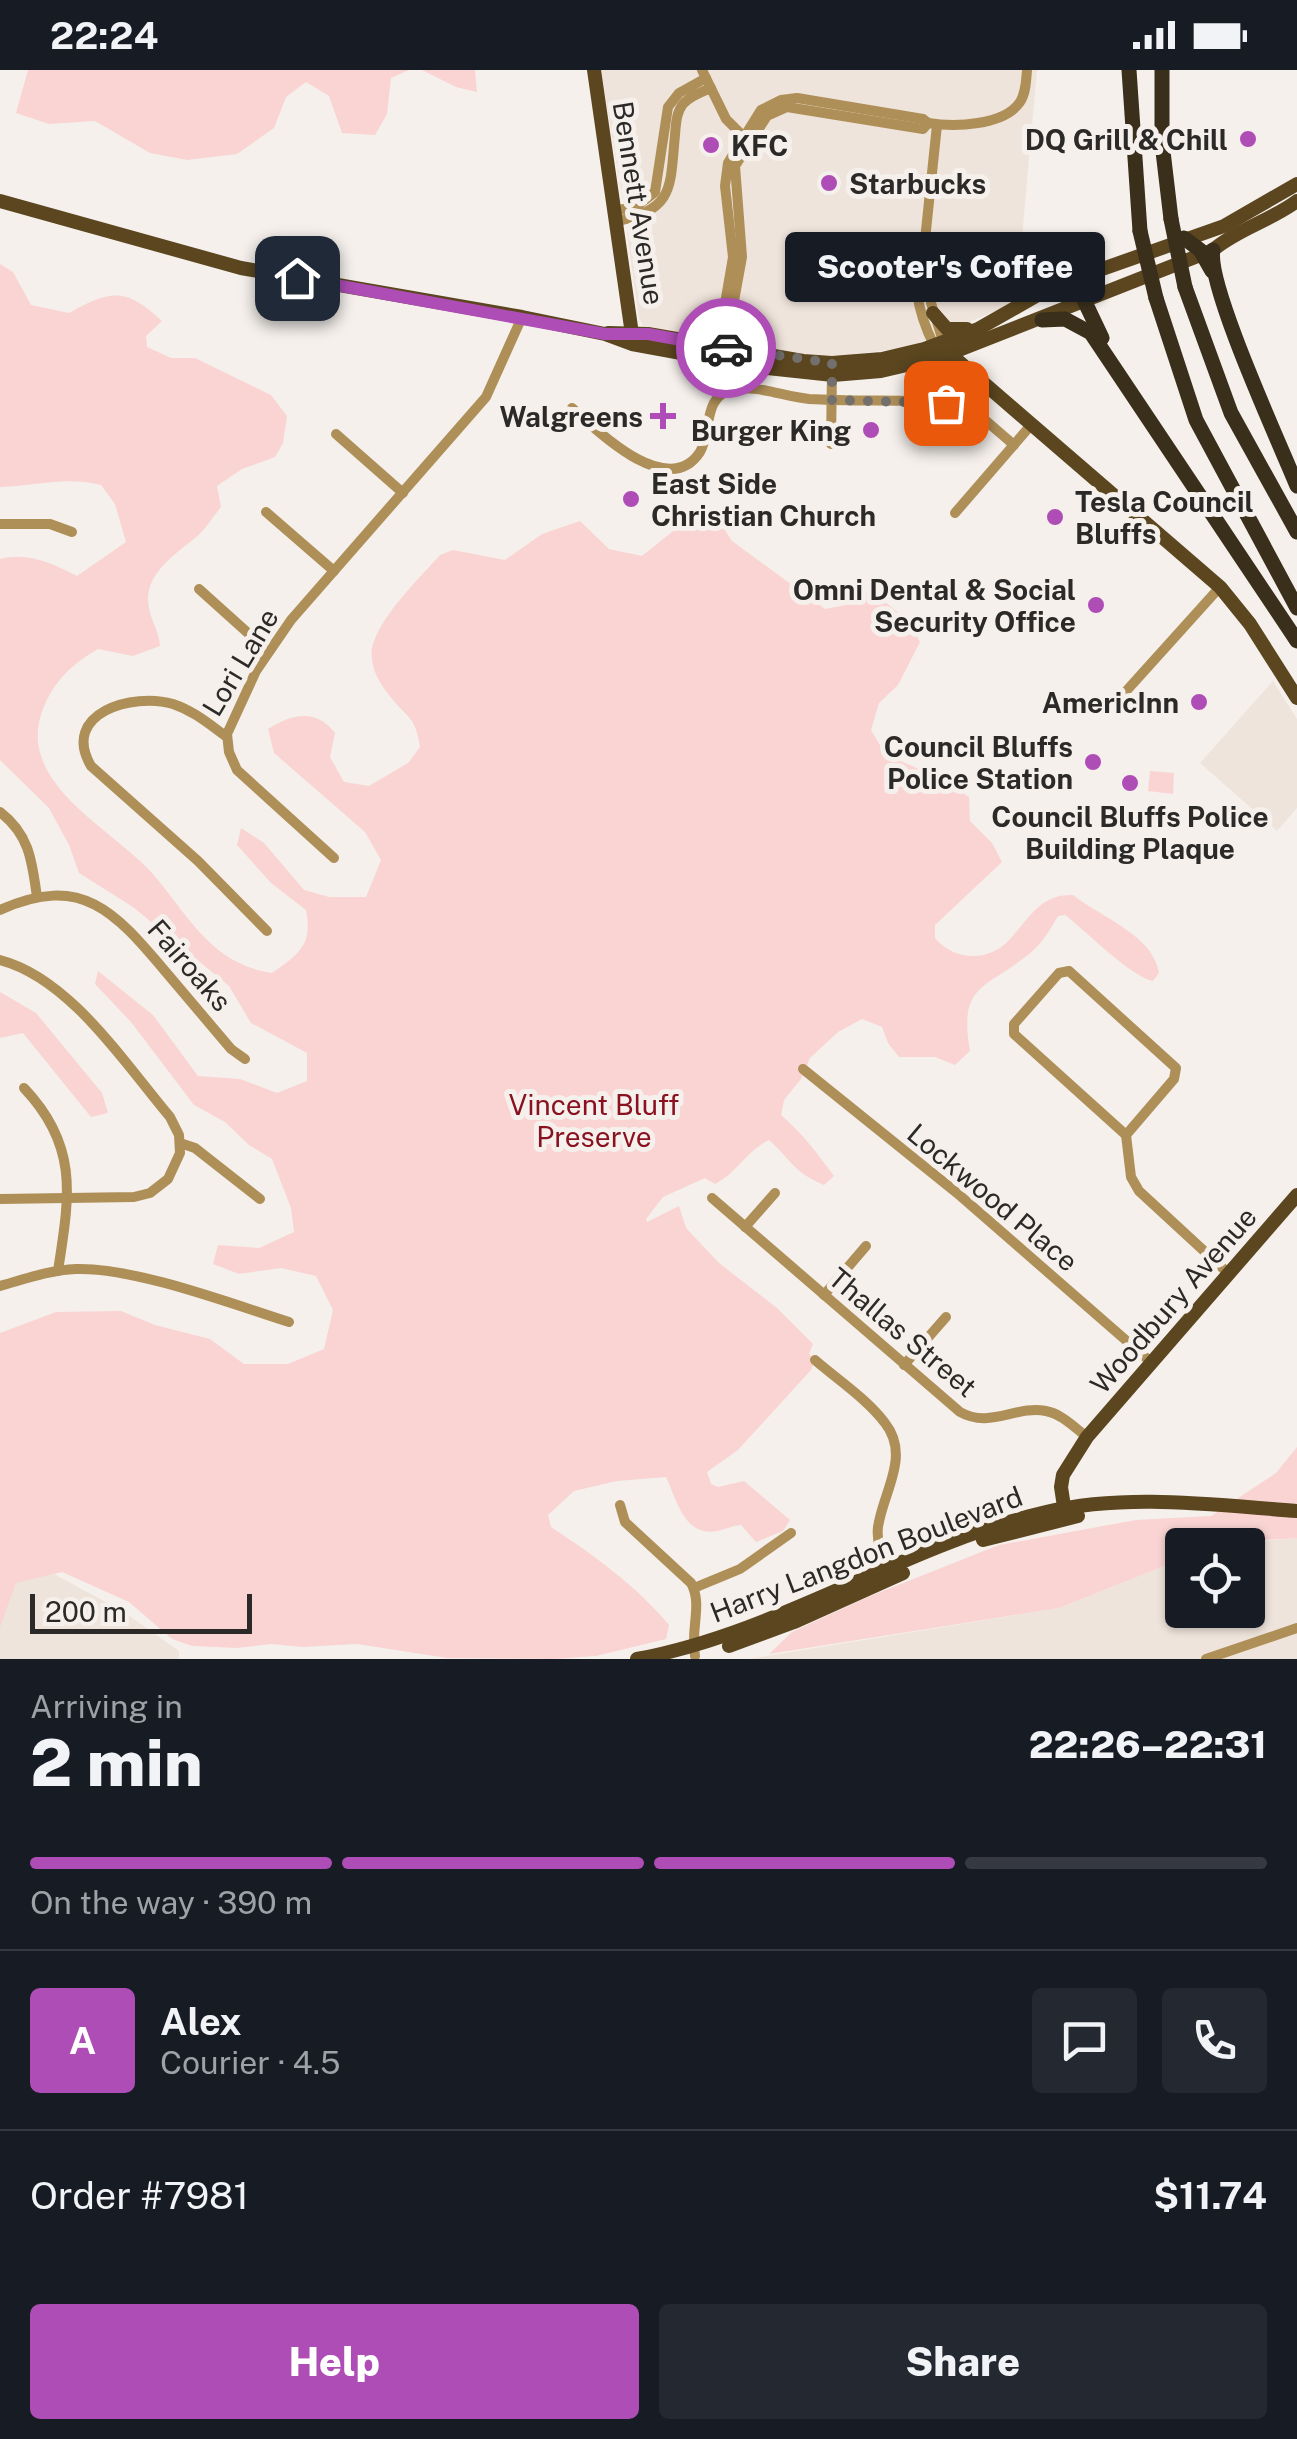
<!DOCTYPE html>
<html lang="en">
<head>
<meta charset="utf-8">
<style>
	:root { --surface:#171b24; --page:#242831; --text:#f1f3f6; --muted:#9ea1a6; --line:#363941; --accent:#ae4db5 }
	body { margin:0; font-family:"Public Sans",sans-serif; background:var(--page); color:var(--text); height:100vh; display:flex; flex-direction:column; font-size:38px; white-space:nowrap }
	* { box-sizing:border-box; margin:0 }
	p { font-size:32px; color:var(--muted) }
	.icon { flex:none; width:55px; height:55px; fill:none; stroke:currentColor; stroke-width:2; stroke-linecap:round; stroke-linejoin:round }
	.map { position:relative; height:1589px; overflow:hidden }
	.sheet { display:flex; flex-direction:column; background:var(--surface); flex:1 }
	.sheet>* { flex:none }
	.buttons { position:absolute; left:1165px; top:1458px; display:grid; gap:20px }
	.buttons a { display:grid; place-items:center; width:100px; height:100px; border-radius:10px; background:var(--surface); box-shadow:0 2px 8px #0004; font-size:50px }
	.scale { position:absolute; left:30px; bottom:25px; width:222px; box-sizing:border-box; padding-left:10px; border:5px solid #2b2a28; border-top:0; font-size:28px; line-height:35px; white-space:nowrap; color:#2b2a28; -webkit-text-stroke:8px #f5f0ec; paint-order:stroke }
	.pin { position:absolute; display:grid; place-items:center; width:85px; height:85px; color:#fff; margin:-42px; border-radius:20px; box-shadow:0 5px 15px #0006 }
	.courier { position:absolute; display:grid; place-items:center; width:100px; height:100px; margin:-50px; border:8px solid #ae4db5; border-radius:50%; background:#fff; color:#222; box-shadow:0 2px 12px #0007 }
	.bubble { position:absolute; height:70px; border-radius:10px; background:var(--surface); box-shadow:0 2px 8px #0004; font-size:32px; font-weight:800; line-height:70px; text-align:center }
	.overview em { font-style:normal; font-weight:800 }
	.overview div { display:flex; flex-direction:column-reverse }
	.overview { display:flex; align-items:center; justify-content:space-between; height:170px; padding:0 30px }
	h1 { font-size:65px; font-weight:800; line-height:75px }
	.bar { display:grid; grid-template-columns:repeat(4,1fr); gap:15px 10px; align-content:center; height:120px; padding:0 30px }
	.bar i { height:12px; border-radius:8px; background:var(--line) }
	.bar .on { background:var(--accent) }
	.bar p { grid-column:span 4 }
	.line { display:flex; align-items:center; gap:25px; padding:0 30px; border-top:2px solid var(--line) }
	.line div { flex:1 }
	.round { display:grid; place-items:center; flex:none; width:105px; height:105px; border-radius:10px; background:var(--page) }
	.action { display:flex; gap:20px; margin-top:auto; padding:20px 30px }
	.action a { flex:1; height:115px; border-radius:10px; background:var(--accent); color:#fff; font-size:40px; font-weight:800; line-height:115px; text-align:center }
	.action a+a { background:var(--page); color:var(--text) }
	.status { display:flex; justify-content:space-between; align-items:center; height:70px; padding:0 50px; background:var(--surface); direction:ltr }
	.status svg { height:28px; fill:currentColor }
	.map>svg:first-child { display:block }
	.built { fill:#efe4db }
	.green { fill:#f9d4d2 }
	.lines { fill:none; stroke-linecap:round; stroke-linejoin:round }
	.minor { stroke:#af8f58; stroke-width:10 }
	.major { stroke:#5b461f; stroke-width:14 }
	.highway { stroke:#3a2f1b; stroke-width:15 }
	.highway-bridge { stroke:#3a2f1b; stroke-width:15 }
	.done { stroke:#726f6d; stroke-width:10; stroke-dasharray:0 18 }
	.route { stroke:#ae4db5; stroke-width:12 }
	.poi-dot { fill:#ae4db5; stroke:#f5f0ec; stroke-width:4 }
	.labels { text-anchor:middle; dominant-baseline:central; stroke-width:10; stroke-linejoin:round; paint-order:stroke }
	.poi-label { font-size:28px; font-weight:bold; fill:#2b2a28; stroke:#f5f0ec; text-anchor:end }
	.street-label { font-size:28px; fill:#2b2a28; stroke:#f5f0ec }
	.park-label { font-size:28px; fill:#8a1220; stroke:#f5f0ec }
</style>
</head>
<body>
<div class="status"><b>22:24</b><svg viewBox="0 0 49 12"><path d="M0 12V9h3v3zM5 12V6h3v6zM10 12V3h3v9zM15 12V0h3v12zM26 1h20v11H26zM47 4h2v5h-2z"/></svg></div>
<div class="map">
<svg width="1297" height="1589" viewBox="0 0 1297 1589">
	<rect width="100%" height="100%" fill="#f5f0ec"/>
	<!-- built -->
	<g class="built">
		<path d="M601,0H1037L1018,212L1020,231L906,278L848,285L803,286L643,256L639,248L627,162L630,155L622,127Z"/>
		<path d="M1273,611L1297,649V738L1277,761L1200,693Z"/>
		<path d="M1297,1468V1589H748L1059,1538L1182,1489V1540H1248V1475H1220Z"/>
		<path d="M54,1504L124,1542L179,1581V1589H0V1548L6,1510Z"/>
	</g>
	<!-- green -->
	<g class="green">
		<path d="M28,0H409L391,8L387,44L375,65L342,63L329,26L306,12L286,27L274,58L237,84L187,90L150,83L95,51L49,54L16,43Z"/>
		<path d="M422,0H475L477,22L456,17Z"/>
		<path d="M0,194L13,202L31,235L69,243C111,220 125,217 162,251L146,266L147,277L171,288H195L271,325L287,346L283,373L275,387L242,399L217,416L221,437C213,447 205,460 195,468C174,485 142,506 149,538C151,551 159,561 160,576L133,586L98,579C72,594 54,611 43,639C14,713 112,758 153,804C189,846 211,894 272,903C299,884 313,875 306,840L271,813L237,775L241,758L264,773L304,820L329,827H366L381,790L365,762L274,683L268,659C292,644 316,638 335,663L330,687L344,712L369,716L408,693L420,677C415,644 407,649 389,625C381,615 373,602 372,589C367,558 420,508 440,485L453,480L505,490L542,464L580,451L609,479L642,486L698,441L717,448L732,471L825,539L846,535L867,521C887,531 911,551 920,572L898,615L879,633L871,660L886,685L945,710L969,727L970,751L992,773L1002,792L935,855V868C954,891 990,893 1011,868C1030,847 1041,824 1073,825C1101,847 1154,866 1159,903L1153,911C1131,907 1086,861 1065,845L1058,846C1050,860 1042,874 1029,884C986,919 958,913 970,981L955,995L935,987H899L888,973L882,957L862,949L838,962L810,988L801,1009L784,1030L781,1045C803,1064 817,1083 834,1106L824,1115C793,1102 792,1091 769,1070C746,1081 737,1103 715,1114L705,1108L663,1127L646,1149L647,1152L679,1136L686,1158L719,1193L777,1238L813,1274L809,1284L815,1290L811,1300L738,1380L707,1402L711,1414L718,1417L744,1411L790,1450L783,1461L756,1472L741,1455C732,1456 726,1459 717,1461C684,1467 677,1430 666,1407L617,1411L574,1421L548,1445L551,1457C592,1484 638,1517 669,1555L666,1569L596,1586L554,1589L447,1588L357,1574L303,1577L271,1574L237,1578L192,1576L172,1569L129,1532L62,1502L16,1513L0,1557V1263L56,1242L121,1241L155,1255L210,1269L244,1294H288L324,1279L333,1240L316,1206L281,1198L239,1204L213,1194L218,1175L259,1178L294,1162L291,1138L272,1089L249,1075L225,1052L194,1035L131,952L95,914L98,901L153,945L198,1006L240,1009L277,1023L307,1011V983L251,953L229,916L133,837L79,803L69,775L49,738L0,690V489C28,482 52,493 77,506L126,472L115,434L101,415C65,406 37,416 0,417Z"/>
		<path d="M1150,701L1174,703L1173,724L1148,721Z"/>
		<path d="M0,922L36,943L102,1023L108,1043L91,1047L23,963L0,968Z"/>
		<path d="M1297,1377V1468L1182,1475V1489L1059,1538L769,1584L792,1562L868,1527L999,1475L1136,1450L1211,1446L1276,1403Z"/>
	</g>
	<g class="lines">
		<!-- minor -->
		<g class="minor">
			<path d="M702,0L726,49L748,71"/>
			<path d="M615,141L637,136L655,122L668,37L679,23L706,8"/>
			<path d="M617,151C675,140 670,116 675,65C676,54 676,43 683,34C690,26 701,22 711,18"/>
			<path d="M925,170L931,196V233L943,271"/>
			<path d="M934,275C918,244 908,202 925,170L937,55"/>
			<path d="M717,280L733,187L725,116L728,93L761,40L781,30L797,28L923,49L928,53"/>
			<path d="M725,280L742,187L735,96L767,46L787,37L923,59L928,53C954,57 1004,56 1020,32C1026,23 1026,11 1027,0"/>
			<path d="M572,338C596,360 668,431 700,382C712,362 702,325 734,319C757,315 786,327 809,329C858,332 906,329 954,333L977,343L1014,375"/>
			<path d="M336,364L403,423"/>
			<path d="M831,374L832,300"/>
			<path d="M266,442L334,501"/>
			<path d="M955,443L1031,355"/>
			<path d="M0,454H50L72,462"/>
			<path d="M199,519L268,581"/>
			<path d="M1119,629L1220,517"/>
			<path d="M227,667C209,654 194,641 173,634C133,622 60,643 91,696L198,791L267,861"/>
			<path d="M0,742C30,765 32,792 37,827"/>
			<path d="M334,788L237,700L229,682L227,664L256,601L291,550L486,327L522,247"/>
			<path d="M0,840C82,803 115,842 165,901C187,927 209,953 231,979L245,989"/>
			<path d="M0,890C70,908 125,994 170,1047L179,1065L180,1083L168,1109L150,1123L134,1127L0,1129"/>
			<path d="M1069,901L1176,998L1174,1009L1126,1065L1014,964V954L1059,903Z"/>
			<path d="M803,999L957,1123L1152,1293"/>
			<path d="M24,1018C80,1077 69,1128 58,1201"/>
			<path d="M1126,1065L1131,1107L1139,1121L1229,1204"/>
			<path d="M180,1073L195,1078L260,1129"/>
			<path d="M712,1128L960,1342C990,1359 1016,1335 1046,1341C1062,1344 1075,1358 1087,1367"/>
			<path d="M745,1157L775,1123"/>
			<path d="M0,1216C25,1209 50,1200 76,1199C134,1197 232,1234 289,1252"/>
			<path d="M824,1225L866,1176"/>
			<path d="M815,1290C838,1310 867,1329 885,1353C911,1386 883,1422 878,1457C876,1473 883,1489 889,1503"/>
			<path d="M904,1295L946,1247"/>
			<path d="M620,1435L625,1452L691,1513C703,1534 690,1560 695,1586"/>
			<path d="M694,1518L740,1499L791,1463"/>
			<path d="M1206,1589L1297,1558"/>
		</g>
		<!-- major -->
		<g class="major">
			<path d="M594,0L633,271"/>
			<path d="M0,131L241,198L522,247L605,264L632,274L758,297L833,305L881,301L941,287L1213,180C1238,159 1270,151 1297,131"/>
			<path d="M933,243L947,259H967"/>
			<path d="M608,263L648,264L803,291L832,293L882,289L924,279L978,259L1043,222L1074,209L1224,156L1297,114"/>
			<path d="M946,276L957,290L1220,517L1250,554L1297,628"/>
			<path d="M1065,1443L1061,1417L1063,1405L1087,1367L1297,1125"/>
			<path d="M983,1470L1078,1446"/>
			<path d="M729,1576L794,1552L903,1503"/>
			<path d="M637,1589C782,1562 904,1475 1046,1442C1127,1423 1215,1435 1297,1441"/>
		</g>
		<!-- highway -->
		<g class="highway">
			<path d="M1129,0L1140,161"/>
			<path d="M1162,0V73L1171,149"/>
			<path d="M1184,168L1200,180L1212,201"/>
			<path d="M1213,180C1206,214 1280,374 1297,416"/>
			<path d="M1074,209L1102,268"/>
			<path d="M1185,217L1231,343L1297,462"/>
			<path d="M1156,228L1196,350L1297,538"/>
			<path d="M1042,250L1065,249L1091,263L1297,571"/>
		</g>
		<!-- highway-bridge -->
		<g class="highway-bridge">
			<path d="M1171,149L1185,217"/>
			<path d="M1140,161L1156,228"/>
		</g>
	</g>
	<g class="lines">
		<!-- done -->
		<path class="done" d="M726,278L832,293V330L946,333"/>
		<!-- route -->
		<path class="route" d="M297,208L605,264H648L726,278"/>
	</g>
	<!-- markers -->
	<g class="poi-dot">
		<circle cx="1248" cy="69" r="10"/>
		<circle cx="711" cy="75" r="10"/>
		<circle cx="829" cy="113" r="10"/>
		<path d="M658 331h10v10h10v10h-10v10h-10v-10h-10v-10h10z"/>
		<circle cx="871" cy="360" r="10"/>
		<circle cx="631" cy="429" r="10"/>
		<circle cx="1055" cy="447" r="10"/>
		<circle cx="1096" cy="535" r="10"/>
		<circle cx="1199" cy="632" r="10"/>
		<circle cx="1093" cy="692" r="10"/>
		<circle cx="1130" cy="713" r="10"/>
	</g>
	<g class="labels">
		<!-- poi labels -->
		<g class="poi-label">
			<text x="1228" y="69">DQ Grill &amp; Chill</text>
			<text x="731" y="75" text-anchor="start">KFC</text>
			<text x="849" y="113" text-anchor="start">Starbucks</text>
			<text x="643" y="346">Walgreens</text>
			<text x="851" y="360">Burger King</text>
			<text x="651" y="413" text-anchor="start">East Side<tspan x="651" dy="32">Christian Church</tspan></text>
			<text x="1075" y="431" text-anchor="start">Tesla Council<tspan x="1075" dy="32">Bluffs</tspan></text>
			<text x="1076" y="519">Omni Dental &amp; Social<tspan x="1076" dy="32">Security Office</tspan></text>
			<text x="1179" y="632">AmericInn</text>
			<text x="1073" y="676">Council Bluffs<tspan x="1073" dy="32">Police Station</tspan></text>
			<text x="1130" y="746" text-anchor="middle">Council Bluffs Police<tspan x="1130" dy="32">Building Plaque</tspan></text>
		</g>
		<!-- street labels -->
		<g class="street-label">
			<text transform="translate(639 133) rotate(81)">Bennett Avenue</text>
			<text transform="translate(240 592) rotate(-59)">Lori Lane</text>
			<text transform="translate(190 895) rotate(49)">Fairoaks</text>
			<text transform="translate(993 1127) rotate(40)">Lockwood Place</text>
			<text transform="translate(1173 1230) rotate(-49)">Woodbury Avenue</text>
			<text transform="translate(903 1262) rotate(40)">Thallas Street</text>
			<text transform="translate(866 1484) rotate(-21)">Harry Langdon Boulevard</text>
		</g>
		<!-- park labels -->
		<g class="park-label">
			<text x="594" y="1034">Vincent Bluff<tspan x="594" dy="32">Preserve</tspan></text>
		</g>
	</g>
</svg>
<div class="buttons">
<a><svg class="icon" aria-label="locate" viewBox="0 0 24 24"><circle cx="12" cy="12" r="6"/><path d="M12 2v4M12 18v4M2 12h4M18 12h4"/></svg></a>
</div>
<div class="scale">200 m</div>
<div class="pin" style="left:946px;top:333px;background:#ea580c"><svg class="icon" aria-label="bag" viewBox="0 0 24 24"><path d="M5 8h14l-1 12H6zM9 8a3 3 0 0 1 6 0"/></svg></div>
<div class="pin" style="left:297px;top:208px;background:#1f2937"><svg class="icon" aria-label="home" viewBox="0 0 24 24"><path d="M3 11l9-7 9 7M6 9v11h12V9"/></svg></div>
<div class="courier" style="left:726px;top:278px"><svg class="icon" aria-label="car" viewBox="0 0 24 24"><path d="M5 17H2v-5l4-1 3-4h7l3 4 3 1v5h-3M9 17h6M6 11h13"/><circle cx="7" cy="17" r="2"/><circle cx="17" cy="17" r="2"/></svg></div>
<div class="bubble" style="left:785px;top:162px;width:320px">Scooter's Coffee</div>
</div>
<section class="sheet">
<div class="overview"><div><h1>2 min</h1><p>Arriving in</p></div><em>22:26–22:31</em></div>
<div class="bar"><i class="on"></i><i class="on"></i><i class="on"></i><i></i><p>On the way · 390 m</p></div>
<div class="line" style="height:180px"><b class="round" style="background:var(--accent);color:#fff">A</b><div><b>Alex</b><p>Courier · 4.5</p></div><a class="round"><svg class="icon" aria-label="chat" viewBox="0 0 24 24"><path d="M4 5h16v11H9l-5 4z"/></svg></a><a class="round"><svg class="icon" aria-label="phone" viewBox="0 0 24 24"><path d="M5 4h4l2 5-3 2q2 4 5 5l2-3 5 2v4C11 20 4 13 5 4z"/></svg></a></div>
<div class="line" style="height:130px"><div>Order #7981</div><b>$11.74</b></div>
<div class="action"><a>Help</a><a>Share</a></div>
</section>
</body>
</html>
